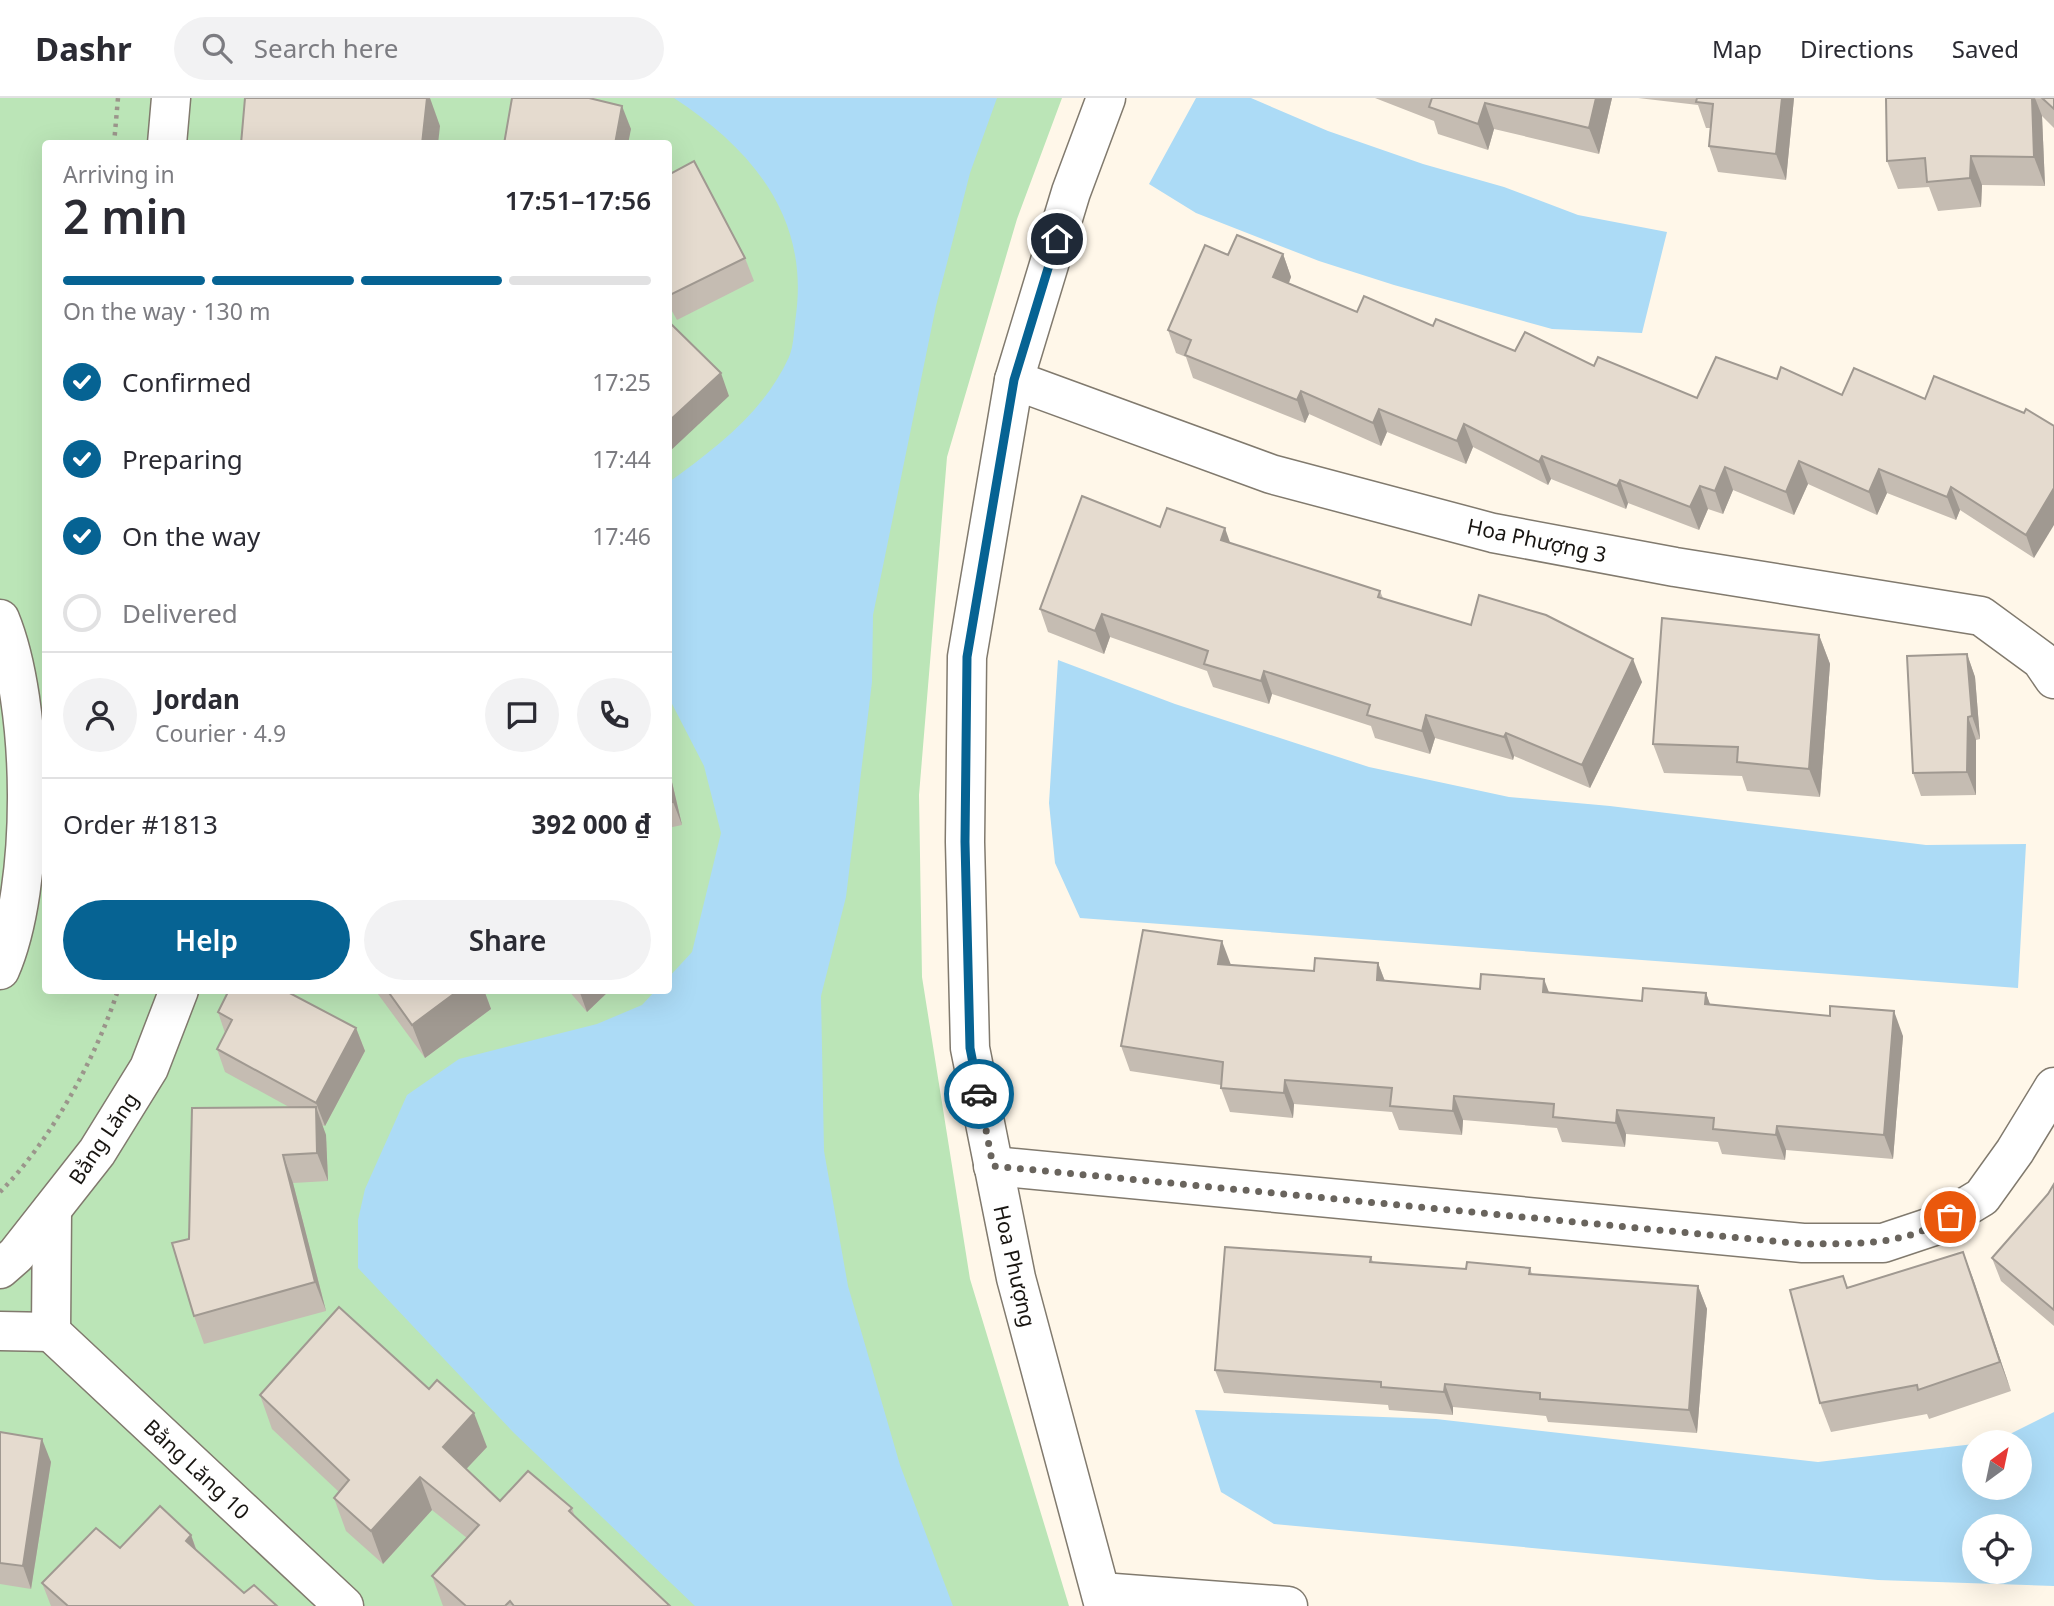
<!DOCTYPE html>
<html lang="en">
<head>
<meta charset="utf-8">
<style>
	:root { --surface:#fff; --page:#f2f2f3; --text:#2b2b33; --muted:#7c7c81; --line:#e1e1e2; --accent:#066393 }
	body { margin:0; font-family:"Noto Sans",sans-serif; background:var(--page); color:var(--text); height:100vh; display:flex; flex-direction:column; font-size:26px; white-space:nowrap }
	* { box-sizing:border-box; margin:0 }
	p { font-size:23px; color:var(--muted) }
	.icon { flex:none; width:38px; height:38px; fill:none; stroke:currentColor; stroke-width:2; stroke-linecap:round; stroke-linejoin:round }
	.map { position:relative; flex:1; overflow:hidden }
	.drawer { position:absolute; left:42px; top:42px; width:630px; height:854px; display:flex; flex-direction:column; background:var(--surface); border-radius:7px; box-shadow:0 7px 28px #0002 }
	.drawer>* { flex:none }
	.needle { width:46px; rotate:33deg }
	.controls { position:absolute; left:1962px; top:1332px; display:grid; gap:14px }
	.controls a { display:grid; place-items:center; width:70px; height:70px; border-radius:50%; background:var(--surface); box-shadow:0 7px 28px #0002; font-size:35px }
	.pin { position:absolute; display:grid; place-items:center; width:60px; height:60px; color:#fff; margin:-30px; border:4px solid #fff; border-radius:50%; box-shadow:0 2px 7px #0007 }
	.courier { position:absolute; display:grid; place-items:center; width:70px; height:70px; margin:-35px; border:5px solid #066393; border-radius:50%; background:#fff; color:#222; box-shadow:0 2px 9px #0007 }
	.overview em { font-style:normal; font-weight:600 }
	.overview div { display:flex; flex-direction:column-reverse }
	.overview { display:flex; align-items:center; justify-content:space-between; height:119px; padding:0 21px }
	h1 { font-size:46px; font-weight:600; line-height:52px }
	.bar { display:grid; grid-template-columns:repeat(4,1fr); gap:10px 7px; align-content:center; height:84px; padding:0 21px }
	.bar i { height:9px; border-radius:5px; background:var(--line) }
	.bar .active { background:var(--accent) }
	.bar p { grid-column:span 4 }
	.line { display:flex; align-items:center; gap:18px; padding:0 21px; border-top:2px solid var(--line) }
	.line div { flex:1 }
	.round { display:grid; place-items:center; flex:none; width:74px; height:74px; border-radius:37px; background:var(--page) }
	ol { padding:0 21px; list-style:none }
	li { display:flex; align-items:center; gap:21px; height:77px }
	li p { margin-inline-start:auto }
	li .icon { padding:7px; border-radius:50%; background:var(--accent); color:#fff; stroke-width:4 }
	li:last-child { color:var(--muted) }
	li i { width:38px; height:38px; border:4px solid var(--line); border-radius:50% }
	.button { display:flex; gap:14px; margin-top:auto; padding:14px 21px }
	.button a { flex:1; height:80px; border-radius:42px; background:var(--accent); color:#fff; font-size:28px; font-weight:600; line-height:80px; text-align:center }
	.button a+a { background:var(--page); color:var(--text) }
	header { display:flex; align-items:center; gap:42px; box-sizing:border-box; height:98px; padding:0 35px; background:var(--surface); border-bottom:2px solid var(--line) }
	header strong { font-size:33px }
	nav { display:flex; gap:38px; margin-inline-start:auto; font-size:24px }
	.search { width:490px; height:63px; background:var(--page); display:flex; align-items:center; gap:18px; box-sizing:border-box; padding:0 24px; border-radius:38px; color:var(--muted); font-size:26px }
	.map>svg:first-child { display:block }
	.green { fill:#bbe5b7; fill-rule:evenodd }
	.water { fill:#acdbf6; fill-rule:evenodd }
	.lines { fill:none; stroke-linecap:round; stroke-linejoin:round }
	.minor-casing { stroke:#817a6e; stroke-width:41 }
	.path { stroke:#9b958b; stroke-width:4.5; stroke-dasharray:3.5 5; stroke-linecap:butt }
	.minor { stroke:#fff; stroke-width:38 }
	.wall { fill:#c5bcb2 }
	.shaded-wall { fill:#a09991 }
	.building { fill:#e5dbcf; stroke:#a09991; stroke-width:2 }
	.done { stroke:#69645d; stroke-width:7; stroke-dasharray:0 12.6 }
	.route { stroke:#066393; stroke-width:9 }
	.labels { text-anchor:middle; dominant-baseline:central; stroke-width:5; stroke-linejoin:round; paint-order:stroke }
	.street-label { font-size:21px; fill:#181511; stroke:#fff }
</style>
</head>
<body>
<header>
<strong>Dashr</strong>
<div class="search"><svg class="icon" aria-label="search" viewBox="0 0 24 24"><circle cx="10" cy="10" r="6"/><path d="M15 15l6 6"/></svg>Search here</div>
<nav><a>Map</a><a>Directions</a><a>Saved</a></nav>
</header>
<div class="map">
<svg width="2054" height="1508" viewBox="0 0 2054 1508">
	<rect width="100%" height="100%" fill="#fff7e9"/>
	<!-- green -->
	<path class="green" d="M0,0H1062L1017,121L947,359L919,697L922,879L970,1181L1069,1508H0ZM46,46H668V892H46Z"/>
	<!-- water -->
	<g class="water">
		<path d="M674,0H997L970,75L936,208L873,517L872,584L846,799L821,898L824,1053L848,1188L900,1367L953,1508H695L514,1335L358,1170V1122L365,1091L407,997L459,961L597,926L642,907L655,893L668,892L669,879L692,854L721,735L704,668L669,600V384C716,350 764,314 789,259C794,248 794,230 796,217C809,119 752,51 674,0Z"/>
		<path d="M1196,0H1251L1328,33L1423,66L1504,89L1578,117L1667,134L1642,235L1552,231L1394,187L1319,163L1196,115L1149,86Z"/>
		<path d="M1058,562L1175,606L1369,669L1509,699L1610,708L1926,747L2026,746L2018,890L1080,820L1055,765L1049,705Z"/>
		<path d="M1195,1312L1436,1321L1818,1364L1974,1346V1390H2020V1344H1986L1996,1343L2054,1314V1488L1878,1482L1274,1426L1221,1394ZM2020,1428V1474H1974V1428Z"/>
	</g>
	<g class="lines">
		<!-- minor casing -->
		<g class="minor-casing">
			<g id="minor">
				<path d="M167,46L171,0"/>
				<path d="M1014,282L1271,376L1493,435L1675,469L1981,518L2041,562L2054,581"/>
				<path d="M0,521C35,606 37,788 0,872"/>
				<path d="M993,1068L1803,1145H1883L1934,1128L1982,1099L2015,1053L2054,989"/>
				<path d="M0,1171L16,1157L97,1054L149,970L179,892"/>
				<path d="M0,1233L51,1234"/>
				<path d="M51,1234L344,1508"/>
				<path d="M51,1234L52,1112"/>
				<path d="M1101,1494L1288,1508"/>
				<path d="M1104,1508L1016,1180L970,950L965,744L967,559L1014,282L1071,94L1106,0"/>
			</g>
		</g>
		<!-- path -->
		<g class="path">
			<path d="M114,46L118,0"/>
			<path d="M0,1094C50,1044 96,960 118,892"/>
		</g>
		<!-- minor -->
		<use href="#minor" class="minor"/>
	</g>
	<!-- wall -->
	<g class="wall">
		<path d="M1375,0H1612L1599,56L1494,31L1488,52L1438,36L1434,23Z"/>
		<path d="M1638,0H1794L1786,82L1718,74L1709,48L1710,30H1706L1698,7Z"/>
		<path d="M1886,0H2054V30L2042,18L2045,88L1982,87L1981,109L1938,113L1929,89L1898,91L1887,63Z"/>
		<path d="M668,77L745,160L754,183L677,222L668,206Z"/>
		<path d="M1283,156L1291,179L1289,185L1357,214L1433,228L1515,253L1594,268L1697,300L1777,281L1842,297L1925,301L2024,315L2034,460L1960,412L1956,422L1887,395L1877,417L1808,386L1794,417L1733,392L1723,416L1708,411L1699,432L1628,405L1626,411L1551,381L1548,387L1473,349L1466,366L1387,334L1381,348L1309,316L1305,325L1193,280L1186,259L1176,255L1168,232L1228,157Z"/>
		<path d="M1160,429L1230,445L1380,493L1383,500L1642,584L1590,690L1514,658L1513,662L1435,640L1430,656L1375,640L1371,628L1272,596L1269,606L1213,589L1207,573L1110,539L1104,556L1048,534L1040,511Z"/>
		<path d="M1819,537L1830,566L1820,699L1747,693L1742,678L1664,675L1653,646Z"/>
		<path d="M1967,556L1975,579L1980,641L1976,642V697L1921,698L1913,675Z"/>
		<path d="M668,667L682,727L668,730Z"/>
		<path d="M1378,865L1385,883L1480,891L1549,895L1642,903L1706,895L1710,907L1903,938L1893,1061L1786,1052L1785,1062L1722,1056L1718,1044L1626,1036L1625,1049L1562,1044L1557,1030L1463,1022L1462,1037L1399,1032L1392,1014L1294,1006L1293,1020L1230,1014L1221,990V987L1130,973L1121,948L1230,867L1314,873Z"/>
		<path d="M375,892H484L491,911L425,960Z"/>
		<path d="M568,892H610L587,914Z"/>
		<path d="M218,914L356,930L365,953L325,1028L322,1027L326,1037L328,1083L293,1085L326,1213L204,1246L194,1218L189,1141L289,1009L225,974L217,951L225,935Z"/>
		<path d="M2054,1086V1228L2001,1183L1992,1160L2048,1096Z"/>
		<path d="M1963,1154L2011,1293L1929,1321L1927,1316L1831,1334L1820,1305L1843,1178L1848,1190Z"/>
		<path d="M1371,1159L1373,1164L1466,1171L1530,1170L1532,1176L1698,1188L1707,1211L1697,1335L1548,1324L1546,1318L1453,1309V1317L1389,1312L1388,1307L1224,1295L1215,1272Z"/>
		<path d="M260,1297L487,1349L466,1371L500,1403L572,1410L575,1419L670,1508H443L432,1478L467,1440L432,1412L383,1466L346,1433L334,1400L339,1394L272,1331Z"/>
		<path d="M0,1334L51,1364L31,1491L0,1486Z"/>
		<path d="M191,1437L197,1453L244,1495L277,1508H51L42,1485L120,1450Z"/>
	</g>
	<!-- shaded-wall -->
	<g class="shaded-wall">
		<path d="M427,0H430L440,28L438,46H422Z"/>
		<path d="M1596,0H1612L1599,56L1589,30Z"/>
		<path d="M1782,0H1794L1786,82L1776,56Z"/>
		<path d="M2032,0H2035L2042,18L2045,88L2034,59Z"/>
		<path d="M1485,5L1494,31L1488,52L1478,26Z"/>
		<path d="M622,8L631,31L628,46H615Z"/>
		<path d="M1971,58L1982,87L1981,109L1970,80Z"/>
		<path d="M1283,156L1291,179L1282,202L1273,179Z"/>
		<path d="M721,275L729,298L668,355V324Z"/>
		<path d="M1301,293L1309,316L1305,325L1297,302Z"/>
		<path d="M1379,311L1387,334L1381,348L1373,325Z"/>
		<path d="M1464,326L1473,349L1466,366L1457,343Z"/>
		<path d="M1542,358L1551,381L1548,387L1539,364Z"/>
		<path d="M1799,363L1808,386L1794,417L1786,394Z"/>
		<path d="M1725,369L1733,392L1723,416L1715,393Z"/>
		<path d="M1879,371L1887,395L1877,417L1869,394Z"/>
		<path d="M1620,382L1628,405L1626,411L1617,388Z"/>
		<path d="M1700,388L1708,411L1699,432L1690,409Z"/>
		<path d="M1951,389L1960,412L1956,422L1947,399Z"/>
		<path d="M2054,390V427L2034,460L2026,437Z"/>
		<path d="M1225,430L1233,453L1221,442Z"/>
		<path d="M1102,516L1110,539L1104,556L1095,533Z"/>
		<path d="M1819,537L1830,566L1820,699L1809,671Z"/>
		<path d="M1967,556L1975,579L1980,641L1972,618Z"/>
		<path d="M1633,561L1642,584L1590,690L1582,667Z"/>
		<path d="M1264,573L1272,596L1269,606L1261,583Z"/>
		<path d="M1426,617L1435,640L1430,656L1422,633Z"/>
		<path d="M1968,619L1976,642V697L1967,674Z"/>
		<path d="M1506,635L1514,658L1513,662L1504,639Z"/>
		<path d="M668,667L682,727L673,704L668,682Z"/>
		<path d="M1222,843L1231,867L1218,866Z"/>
		<path d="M1378,865L1387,889L1377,882Z"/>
		<path d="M1544,881L1553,905L1543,894Z"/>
		<path d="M459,892H484L491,911L425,960L412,927Z"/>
		<path d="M579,892H610L587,914Z"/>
		<path d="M1706,895L1715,920L1705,906Z"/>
		<path d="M1894,913L1903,938L1893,1061L1884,1037Z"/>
		<path d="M356,930L365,953L325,1028L316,1005Z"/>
		<path d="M1285,982L1294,1006L1293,1020L1284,995Z"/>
		<path d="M1454,998L1463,1022L1462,1037L1453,1013Z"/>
		<path d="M316,1009L326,1037L328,1083L317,1055Z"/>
		<path d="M1617,1012L1626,1036L1625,1049L1616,1025Z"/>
		<path d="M1777,1028L1786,1052L1785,1062L1776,1037Z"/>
		<path d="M283,1057L293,1085L326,1213L315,1184Z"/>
		<path d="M1963,1154L1974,1183L2011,1293L2000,1264Z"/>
		<path d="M1698,1188L1707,1211L1697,1335L1689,1312Z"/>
		<path d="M1445,1286L1453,1309V1317L1444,1294Z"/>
		<path d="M474,1315L487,1349L455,1383L443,1349Z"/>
		<path d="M42,1341L51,1364L31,1491L23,1468Z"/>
		<path d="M420,1379L432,1412L383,1466L371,1433Z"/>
		<path d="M191,1437L201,1466L186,1443Z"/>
	</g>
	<!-- building -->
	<g class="building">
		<path d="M245,0H427L422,46H241Z"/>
		<path d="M512,0H589L622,8L615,46H504Z"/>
		<path d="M1432,0H1596L1589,30L1485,5L1478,26L1429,9Z"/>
		<path d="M1697,0H1782L1776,56L1709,48L1713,6L1696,4Z"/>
		<path d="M1886,0H2032L2034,59L1971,58L1970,80L1927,84L1925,60L1887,63Z"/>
		<path d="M2042,0H2054V11Z"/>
		<path d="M694,63L745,160L668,198V77Z"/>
		<path d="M1237,137L1283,156L1273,179L1357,214L1364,198L1433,228L1436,221L1515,253L1525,234L1594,268L1598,259L1697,300L1716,259L1777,281L1781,269L1842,297L1854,270L1925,301L1934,278L2024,315L2026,311L2054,328V390L2026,437L1951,389L1947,399L1879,371L1869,394L1799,363L1786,394L1725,369L1715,393L1700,388L1690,409L1620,382L1617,388L1542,358L1539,364L1464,326L1457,343L1379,311L1373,325L1301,293L1297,302L1185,257L1191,242L1168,232L1205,147L1228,157Z"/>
		<path d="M668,223L721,275L668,324Z"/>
		<path d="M1082,398L1160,429L1167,410L1225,430L1221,442L1380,493L1378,499L1471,527L1479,497L1546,517L1633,561L1582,667L1506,635L1504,639L1426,617L1422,633L1367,617L1370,607L1264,573L1261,583L1204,566L1208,553L1102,516L1095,533L1040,511Z"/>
		<path d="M1662,520L1819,537L1809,671L1737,664L1738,649L1653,646Z"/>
		<path d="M1967,556L1972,618L1968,619L1967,674L1913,675L1907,558Z"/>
		<path d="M668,682L673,704L668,705Z"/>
		<path d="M1143,832L1222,843L1218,866L1314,873L1315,860L1378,865L1377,882L1480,891L1481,876L1544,881L1543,894L1642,903L1643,890L1706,895L1705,906L1830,918V908L1894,913L1884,1037L1777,1028L1776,1037L1713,1031L1714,1020L1617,1012L1616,1025L1553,1019L1554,1006L1454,998L1453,1013L1390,1008L1392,990L1285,982L1284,995L1221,990L1223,964L1121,948Z"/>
		<path d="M229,892H284L356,930L316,1005L217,951L232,922L218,914Z"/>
		<path d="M387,892H459L412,927Z"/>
		<path d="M316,1009L317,1055L283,1057L315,1184L194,1218L172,1145L189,1141L192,1010Z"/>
		<path d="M2054,1086V1212L1992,1160L2048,1096Z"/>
		<path d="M1225,1149L1371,1159L1370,1164L1466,1171L1467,1164L1530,1170L1529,1176L1698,1188L1689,1312L1540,1301V1295L1445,1286L1444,1294L1381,1289V1284L1215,1272Z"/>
		<path d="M1963,1154L2000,1264L1918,1292L1917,1287L1820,1305L1790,1192L1843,1178L1847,1190Z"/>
		<path d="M339,1209L429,1291L437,1282L474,1315L443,1349L500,1403L528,1373L572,1410L569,1413L670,1508H514L510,1503L505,1508H466L432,1478L479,1427L420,1379L371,1433L334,1400L349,1382L260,1297Z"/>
		<path d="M0,1334L42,1341L23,1468L0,1465Z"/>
		<path d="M160,1408L191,1437L186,1443L244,1495L254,1487L277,1508H68L42,1485L96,1430L120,1450Z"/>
	</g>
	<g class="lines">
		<!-- done -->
		<path class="done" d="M979,996L993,1068L1804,1146C1859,1145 1901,1149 1950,1119"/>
		<!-- route -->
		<path class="route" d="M979,996L970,950L965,744L967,559L1014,282L1057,141"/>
	</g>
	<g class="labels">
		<!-- street labels -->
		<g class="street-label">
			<text transform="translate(1537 442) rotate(12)">Hoa Phượng 3</text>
			<text transform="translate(103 1040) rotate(-56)">Bằng Lăng</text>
			<text transform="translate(1015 1168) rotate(77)">Hoa Phượng</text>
			<text transform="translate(197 1371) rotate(43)">Bằng Lăng 10</text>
		</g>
	</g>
</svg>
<div class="controls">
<a><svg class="needle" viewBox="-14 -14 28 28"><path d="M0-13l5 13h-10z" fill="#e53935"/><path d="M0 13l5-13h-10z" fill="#7c7c81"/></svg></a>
<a><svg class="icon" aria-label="locate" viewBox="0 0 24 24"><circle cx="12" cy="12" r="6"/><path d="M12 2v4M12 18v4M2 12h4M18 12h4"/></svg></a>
</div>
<div class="pin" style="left:1950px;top:1119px;background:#ea580c"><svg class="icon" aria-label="bag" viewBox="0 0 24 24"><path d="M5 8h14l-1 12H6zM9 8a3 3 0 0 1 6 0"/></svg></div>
<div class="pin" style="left:1057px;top:141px;background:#1f2937"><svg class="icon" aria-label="home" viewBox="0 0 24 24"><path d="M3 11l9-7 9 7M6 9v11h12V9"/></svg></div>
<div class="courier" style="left:979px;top:996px"><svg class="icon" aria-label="car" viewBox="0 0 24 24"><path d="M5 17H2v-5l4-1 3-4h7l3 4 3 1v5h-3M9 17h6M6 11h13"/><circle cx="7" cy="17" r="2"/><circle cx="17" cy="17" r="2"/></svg></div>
<section class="drawer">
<div class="overview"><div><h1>2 min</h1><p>Arriving in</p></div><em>17:51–17:56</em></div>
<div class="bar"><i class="active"></i><i class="active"></i><i class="active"></i><i></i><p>On the way · 130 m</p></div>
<ol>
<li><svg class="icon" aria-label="check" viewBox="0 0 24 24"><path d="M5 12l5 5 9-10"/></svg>Confirmed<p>17:25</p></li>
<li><svg class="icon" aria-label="check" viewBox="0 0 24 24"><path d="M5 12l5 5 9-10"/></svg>Preparing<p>17:44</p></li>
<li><svg class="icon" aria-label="check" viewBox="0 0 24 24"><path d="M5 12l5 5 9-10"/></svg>On the way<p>17:46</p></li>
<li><i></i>Delivered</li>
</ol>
<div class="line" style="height:126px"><a class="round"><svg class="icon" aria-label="person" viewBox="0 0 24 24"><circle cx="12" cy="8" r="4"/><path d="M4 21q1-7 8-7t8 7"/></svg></a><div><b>Jordan</b><p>Courier · 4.9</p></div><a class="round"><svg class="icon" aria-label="chat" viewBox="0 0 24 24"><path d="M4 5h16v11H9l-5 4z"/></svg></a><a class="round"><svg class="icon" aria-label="phone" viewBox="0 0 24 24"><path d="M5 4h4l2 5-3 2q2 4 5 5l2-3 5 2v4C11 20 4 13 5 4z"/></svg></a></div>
<div class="line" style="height:91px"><div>Order #1813</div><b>392 000 ₫</b></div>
<div class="button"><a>Help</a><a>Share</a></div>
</section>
</div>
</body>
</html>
